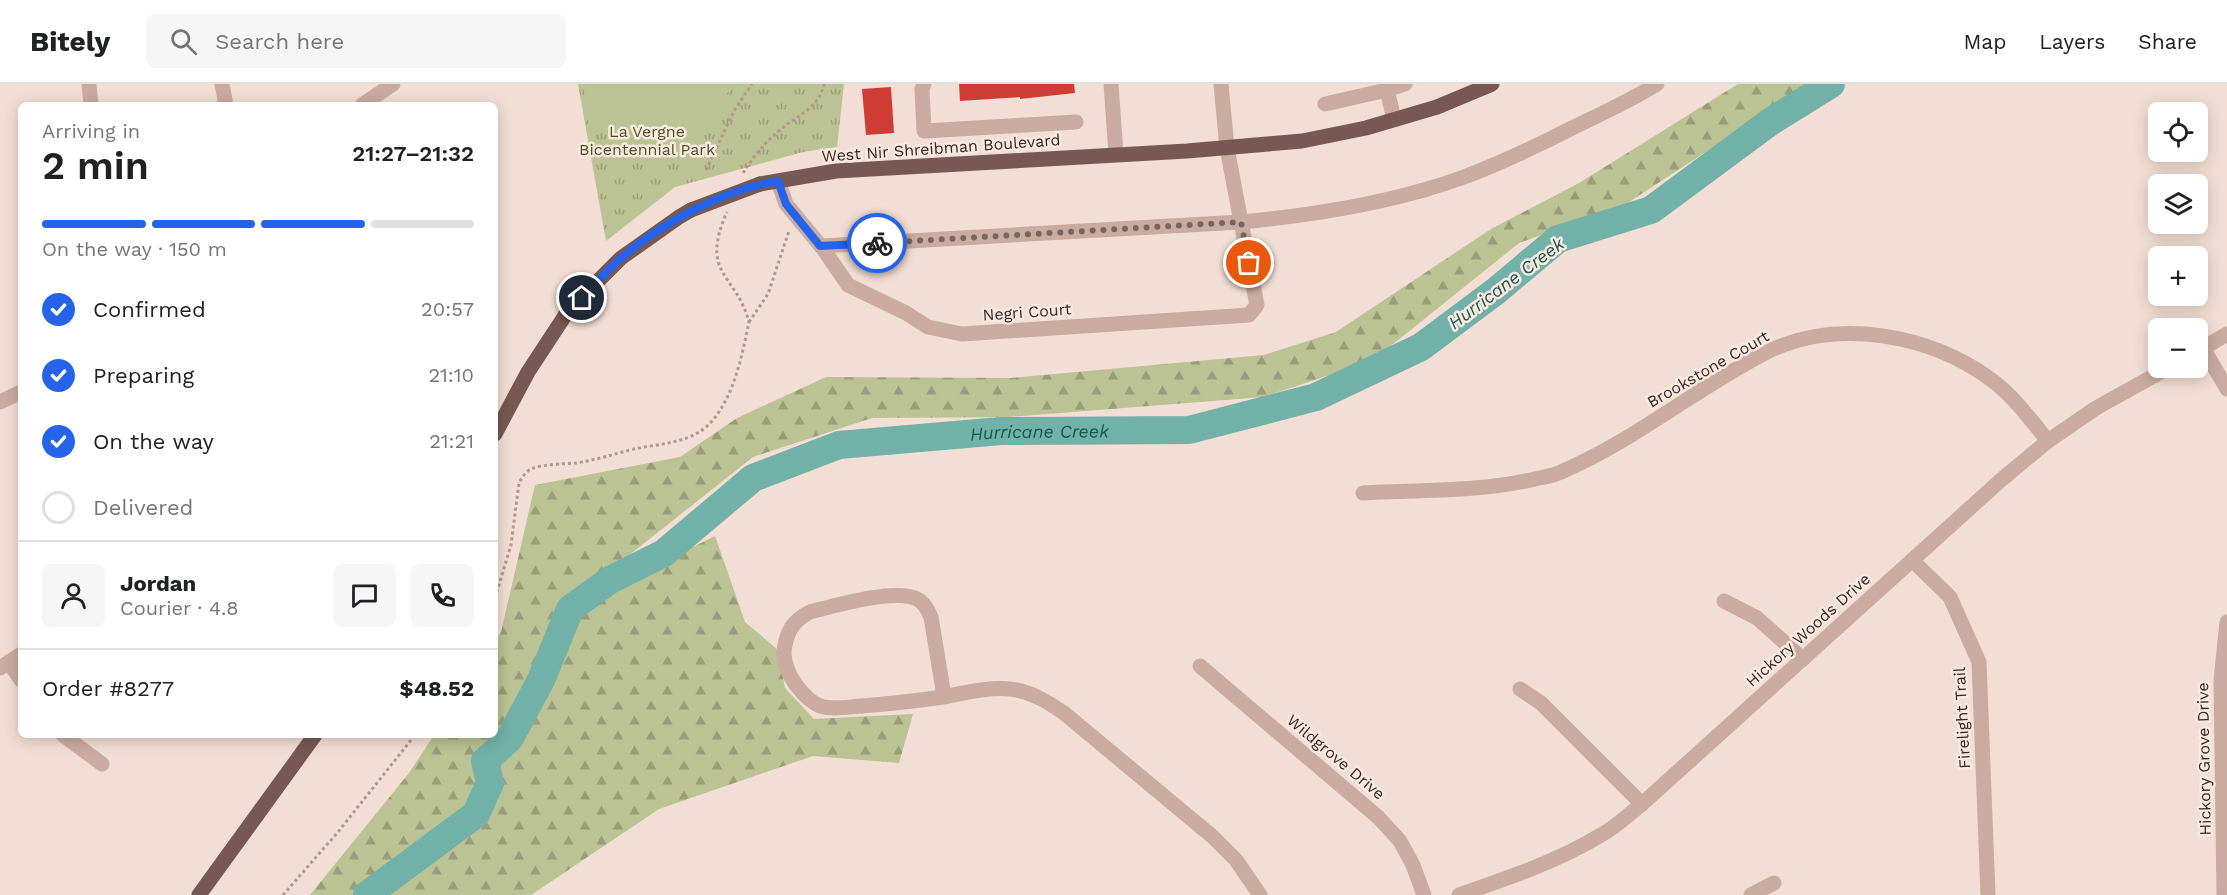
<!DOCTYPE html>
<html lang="en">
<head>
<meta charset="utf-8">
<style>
	:root { --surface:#fff; --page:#f6f6f6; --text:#202124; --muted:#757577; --line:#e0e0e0; --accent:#2563eb }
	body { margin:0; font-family:"Work Sans",sans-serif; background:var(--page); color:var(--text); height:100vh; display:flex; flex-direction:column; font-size:22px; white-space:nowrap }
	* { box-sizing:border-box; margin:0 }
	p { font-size:20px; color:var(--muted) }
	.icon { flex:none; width:33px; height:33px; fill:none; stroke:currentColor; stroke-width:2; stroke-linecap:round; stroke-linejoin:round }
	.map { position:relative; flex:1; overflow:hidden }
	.panel { position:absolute; left:18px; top:18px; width:480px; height:636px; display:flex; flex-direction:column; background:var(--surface); border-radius:9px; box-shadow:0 3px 15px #0003 }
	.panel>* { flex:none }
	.tools { position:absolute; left:2148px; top:18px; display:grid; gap:12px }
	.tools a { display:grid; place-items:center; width:60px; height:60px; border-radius:9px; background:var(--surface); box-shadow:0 3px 15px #0003; font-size:30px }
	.pin { position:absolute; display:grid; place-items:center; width:51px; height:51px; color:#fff; margin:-26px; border:3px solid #fff; border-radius:50%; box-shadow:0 2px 6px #0007 }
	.courier { position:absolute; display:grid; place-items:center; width:60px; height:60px; margin:-30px; border:4px solid #2563eb; border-radius:50%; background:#fff; color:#222; box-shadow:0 2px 8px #0007 }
	.overview em { font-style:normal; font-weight:600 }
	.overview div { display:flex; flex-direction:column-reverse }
	.overview { display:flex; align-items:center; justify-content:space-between; height:102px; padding:0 24px }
	h1 { font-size:39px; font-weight:600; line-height:45px }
	.bar { display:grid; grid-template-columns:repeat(4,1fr); gap:9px 6px; align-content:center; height:72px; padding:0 24px }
	.bar i { height:8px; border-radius:4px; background:var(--line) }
	.bar .selected { background:var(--accent) }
	.bar p { grid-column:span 4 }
	.line { display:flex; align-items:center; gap:15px; padding:0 24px; border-top:2px solid var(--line) }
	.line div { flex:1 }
	.round { display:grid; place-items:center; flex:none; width:63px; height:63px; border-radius:9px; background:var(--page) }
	ol { padding:0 24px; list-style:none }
	li { display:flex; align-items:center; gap:18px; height:66px }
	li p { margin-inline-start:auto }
	li .icon { padding:6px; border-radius:50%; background:var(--accent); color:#fff; stroke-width:4 }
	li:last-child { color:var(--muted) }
	li i { width:33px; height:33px; border:3px solid var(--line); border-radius:50% }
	header { display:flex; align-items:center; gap:36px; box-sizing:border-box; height:84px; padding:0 30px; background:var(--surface); border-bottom:2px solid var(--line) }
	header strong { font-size:28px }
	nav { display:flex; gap:33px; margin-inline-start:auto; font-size:21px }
	.search { width:420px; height:54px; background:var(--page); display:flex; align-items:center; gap:15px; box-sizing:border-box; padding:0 21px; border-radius:9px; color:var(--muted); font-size:22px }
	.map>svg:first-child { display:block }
	.forest { fill:url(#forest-firs) }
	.park { fill:url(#park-tufts) }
	.garden { fill:#bbc294 }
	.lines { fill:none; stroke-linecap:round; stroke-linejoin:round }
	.river { stroke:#72b1a7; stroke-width:28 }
	.building { fill:#cf3c35 }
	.path { stroke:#b6958a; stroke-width:3; stroke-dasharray:3 3; stroke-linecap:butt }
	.minor { stroke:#caaba0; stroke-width:15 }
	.major { stroke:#775853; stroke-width:15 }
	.major-bridge { stroke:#775853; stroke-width:15 }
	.done { stroke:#766662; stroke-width:6; stroke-dasharray:0 10.8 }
	.route { stroke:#2563eb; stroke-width:8 }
	.labels { text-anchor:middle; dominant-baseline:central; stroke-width:5; stroke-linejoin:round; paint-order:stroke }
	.park-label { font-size:16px; fill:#4c5326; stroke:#fae9e0 }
	.street-label { font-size:16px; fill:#342624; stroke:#fae9e0 }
	.water-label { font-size:18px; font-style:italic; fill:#17574f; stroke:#fae9e0 }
</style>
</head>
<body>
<header>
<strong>Bitely</strong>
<div class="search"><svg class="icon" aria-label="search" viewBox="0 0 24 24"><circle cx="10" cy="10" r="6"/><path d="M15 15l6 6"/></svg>Search here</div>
<nav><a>Map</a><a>Layers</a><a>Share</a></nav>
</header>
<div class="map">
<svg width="2227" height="811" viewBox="0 0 2227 811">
	<defs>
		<pattern id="forest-firs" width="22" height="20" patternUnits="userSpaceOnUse" patternTransform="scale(1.5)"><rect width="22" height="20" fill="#bbc294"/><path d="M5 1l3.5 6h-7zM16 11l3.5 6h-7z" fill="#999d79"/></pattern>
		<pattern id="park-tufts" width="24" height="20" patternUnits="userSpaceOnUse" patternTransform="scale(1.5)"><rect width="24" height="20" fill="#bbc294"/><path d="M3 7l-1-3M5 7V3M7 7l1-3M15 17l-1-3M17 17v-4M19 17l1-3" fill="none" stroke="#999d79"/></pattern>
	</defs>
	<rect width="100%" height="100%" fill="#f2ded4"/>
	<!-- forest -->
	<path class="forest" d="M1738,0H1810L1626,120L1519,159L1372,277L1263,313L1009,333L872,334L753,373L628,472L645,487L715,452L745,538L778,566L785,604L814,635L913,630L899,679L813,672L659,725L531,811H310L409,689L434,651H495V558L501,548L535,401L680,373L737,334L826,293L1011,294L1264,271L1336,248L1491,145L1579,99Z"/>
	<!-- park -->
	<path class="park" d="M578,0H844L837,63L803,68L675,103L606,157Z"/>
	<!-- garden -->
	<path class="garden" d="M581,0H734L695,55L659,64L625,58L592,28Z"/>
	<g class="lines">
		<!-- river -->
		<path class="river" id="s1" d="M367,811L476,730L490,699L485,677L510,654L541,596L570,525L610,496L664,469L753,394L839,361L1001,347L1189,346L1316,313L1421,263L1496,207L1558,155L1651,126L1770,38L1831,0"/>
	</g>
	<!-- building -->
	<g class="building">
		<path d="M959,0H1074L1075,9L1020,15V13L960,17Z"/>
		<path d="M891,3L894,49L866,51L862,5Z"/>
	</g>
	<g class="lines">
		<!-- path -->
		<g class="path">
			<path d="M706,86L734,27L752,0"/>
			<path d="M743,89C753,73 765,58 780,46C797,31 819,25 824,0"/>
			<path d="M749,238L768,210L789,147"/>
			<path d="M495,514L511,461L519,399C522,394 525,388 531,385C543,380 562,380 576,379C596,376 614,370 634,365C661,359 693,360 713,336C735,309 742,271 749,238C736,189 699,191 727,128"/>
			<path d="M283,811L338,748L415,651"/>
		</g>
		<!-- minor -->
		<g class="minor">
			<path d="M89,0L91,21"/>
			<path d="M222,0L226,21"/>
			<path d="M924,0L922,5L924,47L1076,38"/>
			<path d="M1111,0L1116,70"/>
			<path d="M1221,0L1227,64L1241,138C1316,131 1393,119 1464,93C1501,79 1537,62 1572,44C1601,30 1630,17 1657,0"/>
			<path d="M1325,20L1387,6"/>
			<path d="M362,21L393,0"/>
			<path d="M1394,35L1387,6L1405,0"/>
			<path d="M778,97L786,120L824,166L848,201L906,229L928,243L962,250L1249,231L1257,221L1241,138L821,162"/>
			<path d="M2203,264L2227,305"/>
			<path d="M2198,267L2227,250"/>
			<path d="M0,318L21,308"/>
			<path d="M1363,409C1420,406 1479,408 1535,395C1543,393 1553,392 1561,388C1634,357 1695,305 1765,269C1836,233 1931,250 1993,297C2014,313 2031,336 2048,357"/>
			<path d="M1912,476L1950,513L1979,578L1988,811"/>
			<path d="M1724,517L1757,534L1803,575"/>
			<path d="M9,578L21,596"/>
			<path d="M1200,582L1378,733L1400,757L1413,781L1424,811"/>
			<path d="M0,584L21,570"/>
			<path d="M1520,605L1541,619L1642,720"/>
			<path d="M944,612L931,533C928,526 924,518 917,515C895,504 834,522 810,528C792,537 786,549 784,568C784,581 789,591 796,601C803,610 810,618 820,622C834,626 847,623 861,622C888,620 915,617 943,613C964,609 988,603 1010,605C1030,607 1048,618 1064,629L1213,753L1236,776L1260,811"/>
			<path d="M63,651L102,680"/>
			<path d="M1459,811C1508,794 1556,778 1601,751C1616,743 1629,730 1642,720L2001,396L2048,357L2096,324L2168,284"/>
			<path d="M1751,811L1774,799"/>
			<path d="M2224,811L2221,596L2227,538"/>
		</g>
		<!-- major -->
		<g class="major">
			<path d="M760,100L836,87L1187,67L1302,57L1366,44L1437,23L1492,0"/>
			<path d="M495,350L528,288L568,227L621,174L679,133L691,126"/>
			<path d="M199,811L315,651"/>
		</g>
		<!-- major-bridge -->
		<path class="major-bridge" d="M691,126L760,100"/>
	</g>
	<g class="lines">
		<!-- done -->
		<path class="done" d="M877,159L1241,138L1249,179"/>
		<!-- route -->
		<path class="route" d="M582,214C595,201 607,186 621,174C663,138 723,106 778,97L786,120L820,162L877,159"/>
	</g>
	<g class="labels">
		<!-- park labels -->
		<g class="park-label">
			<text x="647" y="47">La Vergne<tspan x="647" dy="18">Bicentennial Park</tspan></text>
		</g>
		<!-- street labels -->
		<g class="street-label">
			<text transform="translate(941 64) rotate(-4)">West Nir Shreibman Boulevard</text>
			<text transform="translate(1027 228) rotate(-4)">Negri Court</text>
			<text transform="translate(1708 285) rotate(-30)">Brookstone Court</text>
			<text transform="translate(1808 546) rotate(-42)">Hickory Woods Drive</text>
			<text transform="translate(1962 634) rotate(-93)">Firelight Trail</text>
			<text transform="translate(1336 673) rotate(40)">Wildgrove Drive</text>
			<text transform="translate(2204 675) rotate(-91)">Hickory Grove Drive</text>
		</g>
		<!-- water labels -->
		<g class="water-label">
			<text transform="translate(1506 199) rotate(-37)">Hurricane Creek</text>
			<text stroke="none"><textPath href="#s1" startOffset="888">Hurricane Creek</textPath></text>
		</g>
	</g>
</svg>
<div class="tools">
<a><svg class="icon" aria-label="locate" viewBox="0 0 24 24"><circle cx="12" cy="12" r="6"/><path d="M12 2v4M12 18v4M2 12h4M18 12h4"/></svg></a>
<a><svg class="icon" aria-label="layers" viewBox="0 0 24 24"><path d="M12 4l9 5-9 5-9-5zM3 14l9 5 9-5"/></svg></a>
<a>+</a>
<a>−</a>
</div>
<div class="pin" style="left:1249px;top:179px;background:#ea580c"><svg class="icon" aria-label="bag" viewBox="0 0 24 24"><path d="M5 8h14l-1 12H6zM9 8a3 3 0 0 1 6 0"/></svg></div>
<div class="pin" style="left:582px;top:214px;background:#1f2937"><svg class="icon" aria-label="home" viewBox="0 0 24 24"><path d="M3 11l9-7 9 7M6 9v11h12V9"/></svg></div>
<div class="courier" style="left:877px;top:159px"><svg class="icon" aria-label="bike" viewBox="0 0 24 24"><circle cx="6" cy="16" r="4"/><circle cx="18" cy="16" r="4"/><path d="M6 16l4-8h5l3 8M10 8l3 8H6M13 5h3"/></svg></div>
<section class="panel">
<div class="overview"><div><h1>2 min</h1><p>Arriving in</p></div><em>21:27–21:32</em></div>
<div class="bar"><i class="selected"></i><i class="selected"></i><i class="selected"></i><i></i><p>On the way · 150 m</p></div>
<ol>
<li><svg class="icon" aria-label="check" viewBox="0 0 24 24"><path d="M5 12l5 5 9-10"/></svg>Confirmed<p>20:57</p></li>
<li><svg class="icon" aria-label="check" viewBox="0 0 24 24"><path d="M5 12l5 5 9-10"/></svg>Preparing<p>21:10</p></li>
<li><svg class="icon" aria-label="check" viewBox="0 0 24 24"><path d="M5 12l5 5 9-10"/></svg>On the way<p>21:21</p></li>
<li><i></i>Delivered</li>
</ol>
<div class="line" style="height:108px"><a class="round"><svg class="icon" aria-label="person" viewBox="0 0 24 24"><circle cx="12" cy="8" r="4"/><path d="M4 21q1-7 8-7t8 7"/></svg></a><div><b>Jordan</b><p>Courier · 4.8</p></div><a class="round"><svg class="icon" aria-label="chat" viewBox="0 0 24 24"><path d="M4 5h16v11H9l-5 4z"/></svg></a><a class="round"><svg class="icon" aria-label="phone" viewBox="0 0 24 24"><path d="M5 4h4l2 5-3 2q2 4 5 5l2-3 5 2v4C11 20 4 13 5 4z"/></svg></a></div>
<div class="line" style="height:78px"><div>Order #8277</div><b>$48.52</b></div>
</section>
</div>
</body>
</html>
